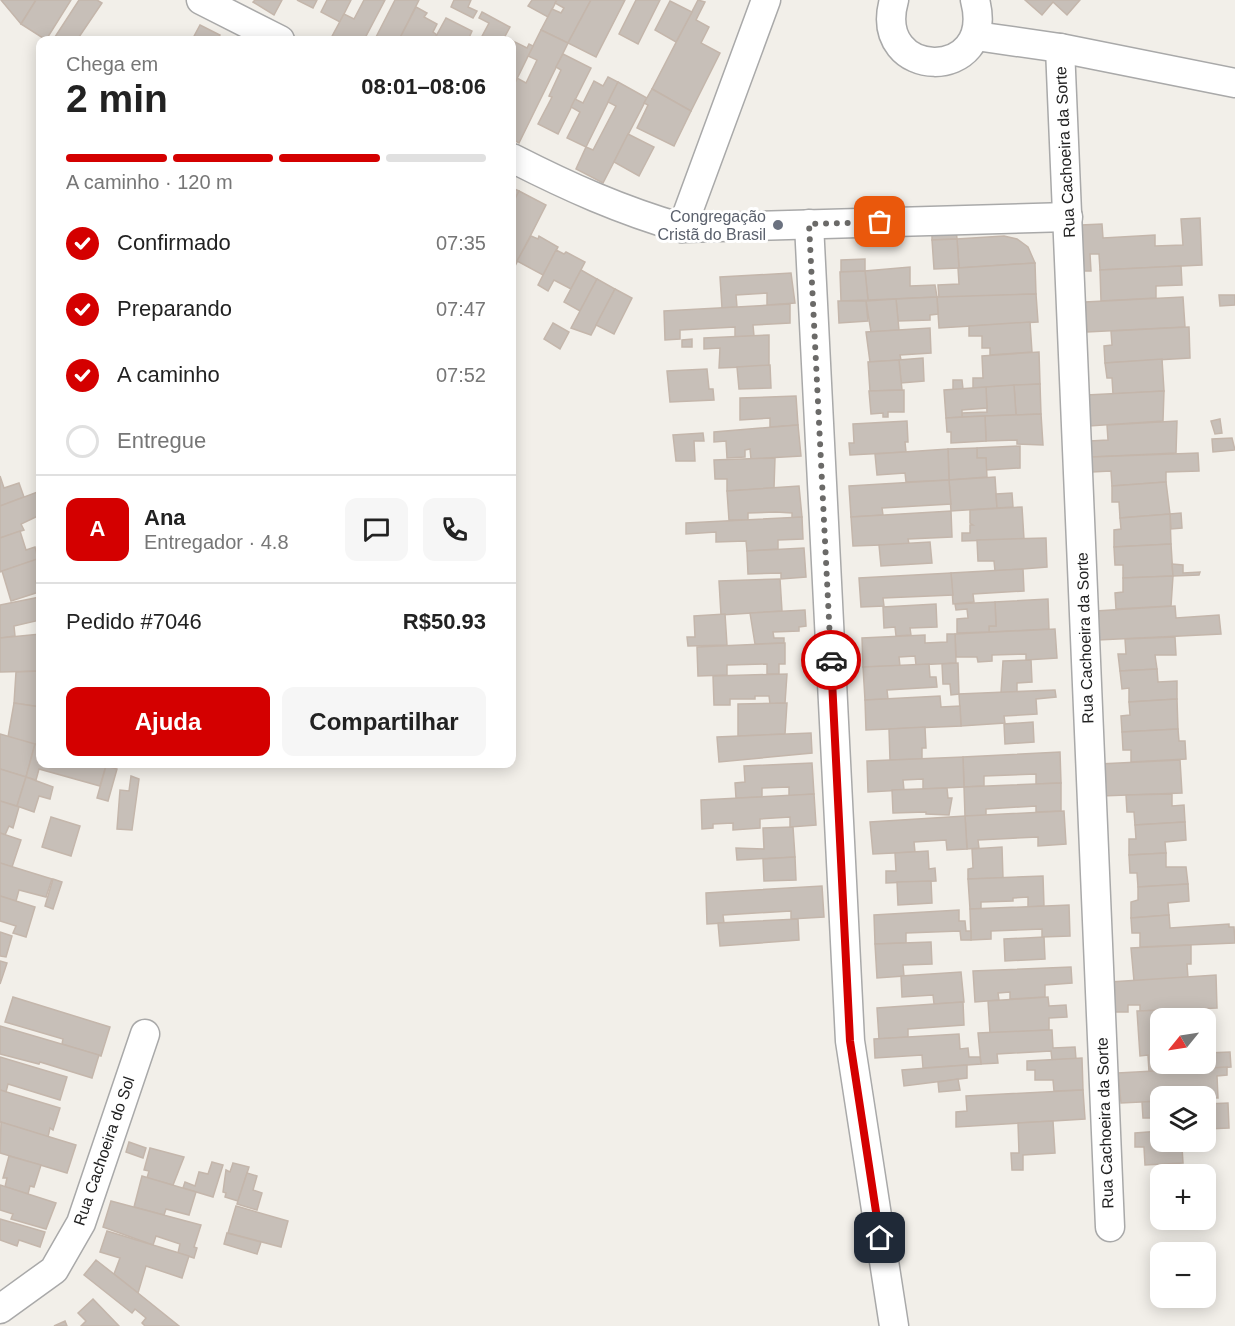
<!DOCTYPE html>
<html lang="pt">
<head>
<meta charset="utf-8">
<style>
	:root { --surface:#fff; --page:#f6f6f6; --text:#222; --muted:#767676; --line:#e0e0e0; --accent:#d40000 }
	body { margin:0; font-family:Arial,sans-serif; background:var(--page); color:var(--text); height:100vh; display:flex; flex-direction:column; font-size:22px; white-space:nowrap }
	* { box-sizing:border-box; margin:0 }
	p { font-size:20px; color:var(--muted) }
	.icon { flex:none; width:33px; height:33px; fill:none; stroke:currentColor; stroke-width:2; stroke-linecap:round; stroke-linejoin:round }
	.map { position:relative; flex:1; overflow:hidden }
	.side { position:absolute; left:36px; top:36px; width:480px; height:732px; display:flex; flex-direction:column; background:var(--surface); border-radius:12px; box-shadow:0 3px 15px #0003 }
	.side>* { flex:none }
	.needle { width:39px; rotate:240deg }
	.tools { position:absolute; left:1150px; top:1008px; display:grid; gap:12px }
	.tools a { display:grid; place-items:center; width:66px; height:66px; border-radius:12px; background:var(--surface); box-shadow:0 3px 15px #0003; font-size:30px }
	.pin { position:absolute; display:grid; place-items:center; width:51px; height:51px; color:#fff; margin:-26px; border-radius:12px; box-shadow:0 3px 9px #0006 }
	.courier { position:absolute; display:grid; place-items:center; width:60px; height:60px; margin:-30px; border:4px solid #d40000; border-radius:50%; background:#fff; color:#222; box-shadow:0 2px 8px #0007 }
	.summary em { font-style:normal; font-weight:800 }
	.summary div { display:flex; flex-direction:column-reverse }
	.summary { display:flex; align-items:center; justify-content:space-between; height:102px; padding:0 30px }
	h1 { font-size:39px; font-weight:800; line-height:45px }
	.bar { display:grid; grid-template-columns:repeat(4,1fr); gap:9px 6px; align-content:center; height:72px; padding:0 30px }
	.bar i { height:8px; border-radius:4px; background:var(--line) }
	.bar .on { background:var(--accent) }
	.bar p { grid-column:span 4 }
	.line { display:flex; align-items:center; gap:15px; padding:0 30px; border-top:2px solid var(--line) }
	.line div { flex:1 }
	.round { display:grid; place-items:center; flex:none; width:63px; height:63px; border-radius:12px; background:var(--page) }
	ol { padding:0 30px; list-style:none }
	li { display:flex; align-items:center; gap:18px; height:66px }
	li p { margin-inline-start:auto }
	li .icon { padding:6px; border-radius:50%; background:var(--accent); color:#fff; stroke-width:4 }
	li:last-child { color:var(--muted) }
	li i { width:33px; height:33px; border:3px solid var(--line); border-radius:50% }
	.button { display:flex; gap:12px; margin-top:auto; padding:12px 30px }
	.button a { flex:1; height:69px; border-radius:12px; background:var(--accent); color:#fff; font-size:24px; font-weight:800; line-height:69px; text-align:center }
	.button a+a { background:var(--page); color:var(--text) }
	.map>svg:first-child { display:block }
	.building { fill:#c7bfb8; stroke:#c4b6ab; stroke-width:1.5 }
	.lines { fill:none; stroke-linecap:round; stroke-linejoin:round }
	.minor-casing { stroke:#a9a9a9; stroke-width:31 }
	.minor { stroke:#fff; stroke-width:28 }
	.done { stroke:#6b6a68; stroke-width:6; stroke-dasharray:0 10.8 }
	.route { stroke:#d40000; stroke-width:8 }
	.worship-dot { fill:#6b7280; stroke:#fff; stroke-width:2 }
	.labels { text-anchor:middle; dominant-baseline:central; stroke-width:6; stroke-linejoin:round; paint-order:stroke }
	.street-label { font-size:16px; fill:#222; stroke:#fff }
	.worship-label { font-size:16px; fill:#5b616d; stroke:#fff; text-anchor:end }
</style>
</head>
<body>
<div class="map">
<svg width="1235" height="1326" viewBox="0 0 1235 1326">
	<rect width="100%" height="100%" fill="#f2efe9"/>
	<!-- building -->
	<g class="building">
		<path d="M1,0H36L21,24Z"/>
		<path d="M36,0H71L46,40L21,24Z"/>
		<path d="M79,0H97L102,3L77,40H53Z"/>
		<path d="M255,0H282L274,15L253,2Z"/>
		<path d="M297,0H317L313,8Z"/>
		<path d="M327,0H351L340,22L321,12Z"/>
		<path d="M364,0H385L364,40H330L344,14L354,19Z"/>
		<path d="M395,0H419L399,40H378L375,39Z"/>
		<path d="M454,0H471L468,7L477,11L473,18L451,7Z"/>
		<path d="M532,0H557L548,17L528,6Z"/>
		<path d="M557,0H591L568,43L541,30L552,9L561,13L564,8L555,3Z"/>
		<path d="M591,0H625L596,57L568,43Z"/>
		<path d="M636,0H660L638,44L619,34Z"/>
		<path d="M698,0L705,2L696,20L709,27L701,43L720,53L691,111L652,89Z"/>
		<path d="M1025,0H1080L1067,15L1053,2L1042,15Z"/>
		<path d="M670,1L692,12L676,42L655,30Z"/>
		<path d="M416,7L427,13L424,17L437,24L433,32L437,35L434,40H399Z"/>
		<path d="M482,12L510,27L503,40H480L489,23L479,18Z"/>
		<path d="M446,18L472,31L468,40H434Z"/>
		<path d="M200,25L220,35L217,40H192Z"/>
		<path d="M541,30L568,43L519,143L512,139V89L517,78L526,83L537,60L528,56Z"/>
		<path d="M505,37L527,48L529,44L533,46L512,89V40H503Z"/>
		<path d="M563,54L591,68L558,134L538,124L552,97L549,96L561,70L556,67Z"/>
		<path d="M608,77L618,82L586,147L567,138L580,112L571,107L575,99L583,103L594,81L603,86Z"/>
		<path d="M618,82L647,98L603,183L576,169L586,147L593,150L616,106L608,102Z"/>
		<path d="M652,89L691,111L674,146L637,128L648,105L644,103Z"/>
		<path d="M628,134L654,147L639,176L614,162Z"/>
		<path d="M512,188L519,191L512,205Z"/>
		<path d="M519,191L546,205L512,272V205Z"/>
		<path d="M1200,218L1202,265L1100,270L1099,254H1090L1091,271H1083L1081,225L1102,224L1103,238L1155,235V246L1183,245L1181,219Z"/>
		<path d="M956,229L957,239L932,240V230Z"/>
		<path d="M531,236L538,239L539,236L558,247L543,275L517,261Z"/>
		<path d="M1004,236L1017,239L1028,247L1035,263L959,268L957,239Z"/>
		<path d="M957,239L959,268L934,269L932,240Z"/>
		<path d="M556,250L564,254L566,252L585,262L571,289L554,280L548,291L538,285Z"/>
		<path d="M865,259V271L841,272V260Z"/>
		<path d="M1035,263L1036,294L939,298L938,285L959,284L958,268Z"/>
		<path d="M1181,266L1182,285L1156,286V298L1101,301L1100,270Z"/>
		<path d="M910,267V286L935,285L937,297L868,300L865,271Z"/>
		<path d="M581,270L597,279L580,311L564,302Z"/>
		<path d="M865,271L868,300L841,301L840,272Z"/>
		<path d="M791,273L795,303L767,305V293L736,295L737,307L722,308L720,277Z"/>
		<path d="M597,279L615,289L591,335L571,328Z"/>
		<path d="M615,289L632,298L614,334L596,325Z"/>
		<path d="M1036,294L1038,322L939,328L937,297Z"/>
		<path d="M1219,295H1235V305L1220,306Z"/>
		<path d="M937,297L938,314L930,315V320L898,321L896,299Z"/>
		<path d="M1183,297L1185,327L1087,332L1085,302Z"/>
		<path d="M896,299L899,330L871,332L866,301Z"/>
		<path d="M838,301H866L868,321L839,323Z"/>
		<path d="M790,304V323L753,325L754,336L735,337V327L680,330V339L665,340L664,311Z"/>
		<path d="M1030,322L1032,352L990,355V348H982V336H969V326Z"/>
		<path d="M553,323L569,332L560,349L544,339Z"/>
		<path d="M1189,327L1190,358L1105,363L1104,346L1112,345L1111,331Z"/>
		<path d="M930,328L931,353L900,355L901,360L870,362L866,332Z"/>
		<path d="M769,335V366L719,368L720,348L704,349V338Z"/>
		<path d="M692,339V347H682V340Z"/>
		<path d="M1039,352L1040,384L973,388V378H983L982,356Z"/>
		<path d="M923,358L924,381L901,383L899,360Z"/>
		<path d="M1162,359L1164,391L1113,394L1112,378H1107L1105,363Z"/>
		<path d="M899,360L902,390L870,391L868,362Z"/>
		<path d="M770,365L771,388L739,389L737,367Z"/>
		<path d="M707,369L709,389H713L714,400L670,402L667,371Z"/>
		<path d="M953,380H962L963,389L953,390Z"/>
		<path d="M1040,384L1041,414L1016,415L1014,385Z"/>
		<path d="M1014,385L1016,415L962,417V413L987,412L986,387Z"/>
		<path d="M986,387L987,408L962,410V417L946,418L944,390Z"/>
		<path d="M904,390V412H888V417H883V413L871,414L869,391Z"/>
		<path d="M1164,391L1163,421L1089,426L1087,395Z"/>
		<path d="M796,396L798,425L770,427V418L740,420V398Z"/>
		<path d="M1041,414L1043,445L1017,444V440L986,441L985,416Z"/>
		<path d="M985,416L986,441L951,443V432H947L946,418Z"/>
		<path d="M1220,419L1222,433L1215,434L1211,421Z"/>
		<path d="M907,421L908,442H905L906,452L850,455L849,443H854L853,424Z"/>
		<path d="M1177,421L1176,453L1091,457L1090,441L1108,440L1107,425Z"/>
		<path d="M798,425L801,456L751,459L750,449L745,450V457L727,458L726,441L714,442V432Z"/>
		<path d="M703,433L704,441H694L695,461H676L673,435Z"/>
		<path d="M1232,438L1235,450L1213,452L1212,439Z"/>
		<path d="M1020,446V468L986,470V458H977V448Z"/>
		<path d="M977,448V458H986L987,477L949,480L948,449Z"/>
		<path d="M948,449L949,480L906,482L905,473L877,475L875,454Z"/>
		<path d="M1198,453L1199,471L1166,472V482L1112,486L1111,471L1092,472L1091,457Z"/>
		<path d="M775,458L774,488L727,491V479H715L714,460Z"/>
		<path d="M0,476L4,488L19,483L24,497L0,506Z"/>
		<path d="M995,477L997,508L951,511L949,480Z"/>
		<path d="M949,480L951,504L882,508L883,515L851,517L849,486Z"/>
		<path d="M1166,482L1170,514L1120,518L1119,502H1112V486Z"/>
		<path d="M799,486L802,517L792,518V513L776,512L748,513V520H729L727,491Z"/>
		<path d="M40,491V515L21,524L24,530L0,538V506Z"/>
		<path d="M1012,493L1013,507L997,508L996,494Z"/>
		<path d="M1022,507L1024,539L962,541V533H970V525H973L970,523V510Z"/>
		<path d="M951,511L952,537L908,539L909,544L853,546L851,517Z"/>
		<path d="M1181,513L1182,528L1171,529L1170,514Z"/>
		<path d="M1170,514L1171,544L1114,547V530L1121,529L1120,518Z"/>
		<path d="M802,517L803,539L778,540V549L747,551L746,541L716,542V532L686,534V523Z"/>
		<path d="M20,531L26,550L35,547L38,559L0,572V538Z"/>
		<path d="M1046,538L1047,567L995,571L994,561H978L977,540Z"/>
		<path d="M930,542L932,563L881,566L879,545Z"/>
		<path d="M1171,544L1173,576L1123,578V565H1115L1114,547Z"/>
		<path d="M804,548L806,577L781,579V573L748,574L747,551Z"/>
		<path d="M40,558V580L36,581L39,592L11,601L2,571Z"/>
		<path d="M1172,564L1183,565V573L1200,572L1199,575L1173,576Z"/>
		<path d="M1023,569L1024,591L973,594L974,602L953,604L951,573Z"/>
		<path d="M951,573L953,595L883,598L884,606L861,607L859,578Z"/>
		<path d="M1173,576L1171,606L1116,609L1115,593L1123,592V578Z"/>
		<path d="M780,579L782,611L721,615L719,581Z"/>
		<path d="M40,597V620L14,626L15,636L0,638V605Z"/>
		<path d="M1048,599L1049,629L989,632V626H996L995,602Z"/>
		<path d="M995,602L996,626H989V632L957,633V619L968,618L967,609L956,610L955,604Z"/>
		<path d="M936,604L937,627L910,628L911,635L896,636L895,627L884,628L883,607Z"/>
		<path d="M1175,606L1176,618L1219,615L1221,634L1098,640L1096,611Z"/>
		<path d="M805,610L806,626L799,627V631L773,632L774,638H784V643L755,644L750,613Z"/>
		<path d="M725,614L727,645L688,646L687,637H695L694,616Z"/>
		<path d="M1055,629L1057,658L1026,660V654L992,655V661L978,662L977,657H956L955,634Z"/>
		<path d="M40,634V671L0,672V638Z"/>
		<path d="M947,634H955L956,663L916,665L915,656L899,657L900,666L863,667L862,638L925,635V643L947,642Z"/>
		<path d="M1175,637L1176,655H1155L1157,669L1120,671L1118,654H1126L1125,639Z"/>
		<path d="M785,643V664H779V674H767V664L727,665V675L698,676L697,647Z"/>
		<path d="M1031,660L1032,682L1017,683V692L1001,693L1003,661Z"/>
		<path d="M958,663L959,694L951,695L950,684H943L942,664Z"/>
		<path d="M929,664L930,677H936L937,687L887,690L888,699L865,700L863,667Z"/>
		<path d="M1157,669L1158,682L1177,681V699L1129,702V688L1122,689L1120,671Z"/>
		<path d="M40,671V707L14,703L16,672Z"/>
		<path d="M787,674L785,703L770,704L769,696H755V699H730V705H714L713,676Z"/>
		<path d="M1055,690L1056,697L1036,699L1037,714L1004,716L1005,723L961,726L959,694Z"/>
		<path d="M940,696L941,707L960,706L961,726L866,730L865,700Z"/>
		<path d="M1177,699L1178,729L1122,732L1121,716L1130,715L1129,702Z"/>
		<path d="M14,703L40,707V746L8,737Z"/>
		<path d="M787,703L785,734L738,736V704Z"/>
		<path d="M1033,722L1034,742L1005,744L1004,724Z"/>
		<path d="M925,727L926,748H922V759L890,760L889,729Z"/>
		<path d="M1178,729L1179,741H1185L1186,759L1131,762V750H1123L1122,732Z"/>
		<path d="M811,733L812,753L719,762L717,737Z"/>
		<path d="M0,734L35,744L26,777L0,769Z"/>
		<path d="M35,744L40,746V764L106,766L100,786L39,769L36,780L26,777Z"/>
		<path d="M1060,752L1061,783L1036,784V774L984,776V786L964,787L963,757Z"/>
		<path d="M963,757L964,787L923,789V779L903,780L904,790L868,792L867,761Z"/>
		<path d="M1180,760L1182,793L1101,796L1099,764Z"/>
		<path d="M812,763L814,794L789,796V787L762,788V797L736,798L735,783L745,782L744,766Z"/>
		<path d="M106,766L117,769L108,801L97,798Z"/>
		<path d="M0,769L26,777L17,806L0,801Z"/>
		<path d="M131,776L139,779L132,830L117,829L120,790L129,791Z"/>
		<path d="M26,777L53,787L50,799L39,796L34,812L17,806Z"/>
		<path d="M1061,783V811L1036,812V806L986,809V816H965L964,787Z"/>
		<path d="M947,788L948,798H952L949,815L926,814V812L893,813L892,790Z"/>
		<path d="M814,794L816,825L790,827V817L760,819V828L733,830V823L713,824V828L702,829L701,800Z"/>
		<path d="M1172,794V806L1184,805L1185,822L1135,825L1134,812H1127L1126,795Z"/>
		<path d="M0,801L19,807L13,828L9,826L5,835L0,833Z"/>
		<path d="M1064,811L1066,844L1038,846V837L978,840L979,848L967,849L965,816Z"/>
		<path d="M965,816L967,849L947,850L946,840L914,842L915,852L873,854L870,822Z"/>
		<path d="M51,817L80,826L71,856L42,847Z"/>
		<path d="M1185,822L1186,840L1165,842L1166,853L1129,855V839H1136L1135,825Z"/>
		<path d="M793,827L795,857L737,860L736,848L764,849L763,828Z"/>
		<path d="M0,833L21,840L12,867L0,863Z"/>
		<path d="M1002,847L1003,878L968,879V869L973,868L972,849Z"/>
		<path d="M928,851L929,869L935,868L936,881L886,883V871H896L895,853Z"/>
		<path d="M1166,853V867H1186L1188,884L1138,887L1137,873H1130L1129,855Z"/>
		<path d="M795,857L796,880L764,881L763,859Z"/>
		<path d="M0,863L52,879L46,897L19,890L16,901L0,896Z"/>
		<path d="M1043,876L1044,906L1028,907V897L1013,898V901L981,902V909H970L968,879Z"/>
		<path d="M53,879L62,882L53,909L45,906Z"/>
		<path d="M931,881L932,903L898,905L897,882Z"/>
		<path d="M1188,884L1189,901L1168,903L1169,915L1131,918V902L1138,900V887Z"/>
		<path d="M822,886L824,917L791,919V911L723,915L724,923L707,924L706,893Z"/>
		<path d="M0,896L35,907L26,937L13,933L16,926L0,921Z"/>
		<path d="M1069,905L1070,936L1042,937V929L991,931V939L971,940L970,909Z"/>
		<path d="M959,910V921H965L966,931H971V940H961L960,931L906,933V943L875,944L874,915Z"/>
		<path d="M1169,915L1170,928L1229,924V927H1234L1235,943L1140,947V933H1132L1131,918Z"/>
		<path d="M798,919L799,940L720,946L718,923Z"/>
		<path d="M0,932L12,936L6,957L0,956Z"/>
		<path d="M1044,937L1045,959L1005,961L1004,939Z"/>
		<path d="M931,942L932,964L903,965L904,976L877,978L875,944Z"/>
		<path d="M1191,945V964H1187L1188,978L1134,981L1131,948Z"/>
		<path d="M0,961L7,963L0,984Z"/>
		<path d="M1071,967L1072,983L1045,985V997L1010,999V992L998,993L999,1000L975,1002L973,971Z"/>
		<path d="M961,972L964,1002L934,1004L933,995L902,997L901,976Z"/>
		<path d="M1216,975L1217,1008L1140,1011V1005H1128V1012H1112L1110,982Z"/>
		<path d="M13,997L110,1027L101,1056L62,1044L63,1039L5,1022Z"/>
		<path d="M1048,997L1049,1006L1066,1005L1067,1017L1049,1018V1030L990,1033L988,1001Z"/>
		<path d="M963,1002L964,1025L908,1029V1037L879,1039L877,1008Z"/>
		<path d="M1195,1009V1018H1161V1064H1206V1053L1230,1052L1231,1067L1149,1072L1148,1055L1140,1056L1137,1011Z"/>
		<path d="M0,1026L99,1055L92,1078L40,1062L39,1064L0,1054Z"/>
		<path d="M1049,1030H1052L1053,1048L1075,1047L1076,1059L1052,1060L1051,1051L997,1054L998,1063L981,1064L978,1033Z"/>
		<path d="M959,1034L960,1049L968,1048L969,1057H980L981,1064L923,1068L922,1055L875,1058L874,1039Z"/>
		<path d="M0,1057L67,1077L60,1100L8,1084L6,1092L0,1090Z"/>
		<path d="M1082,1058L1083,1090L1054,1091L1053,1080H1035V1070H1027V1061Z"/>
		<path d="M967,1065V1078L904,1086L902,1070Z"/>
		<path d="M1227,1067V1075L1217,1076L1218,1098L1161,1096V1101L1121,1103L1118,1073Z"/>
		<path d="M958,1079L960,1090L939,1092L938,1082Z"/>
		<path d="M0,1090L60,1108L53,1130L50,1128L48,1137L0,1122Z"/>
		<path d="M1083,1090L1085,1119L956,1127V1112L967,1111L966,1096Z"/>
		<path d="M1161,1101V1131L1152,1132L1151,1118H1143L1142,1102Z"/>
		<path d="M1228,1103L1229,1128L1206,1129V1104Z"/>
		<path d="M1053,1121L1055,1153L1023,1155V1170H1012L1011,1153H1019L1018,1123Z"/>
		<path d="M1,1122L76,1145L67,1173L0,1153Z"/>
		<path d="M1161,1131V1142H1201V1146L1182,1147L1183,1163L1145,1165L1144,1147H1135V1133Z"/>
		<path d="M129,1142L146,1148L143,1158L126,1152Z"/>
		<path d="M150,1148L184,1157L173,1185L147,1178L149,1171L144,1170Z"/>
		<path d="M9,1156L41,1165L34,1187L30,1186L28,1194L5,1187L7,1178H3Z"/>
		<path d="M212,1162L223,1165L213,1197L183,1188L185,1182L195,1186L199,1172L208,1174Z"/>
		<path d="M233,1163L249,1167L238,1201L225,1197L226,1193L223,1192L226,1170L230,1172Z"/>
		<path d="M247,1173L257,1176L253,1190L262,1193L257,1210L237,1204Z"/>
		<path d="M142,1176L196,1192L189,1215L166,1209L164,1215L134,1207Z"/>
		<path d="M0,1185L56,1203L46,1229L11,1219L13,1214L0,1210Z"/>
		<path d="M111,1201L201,1225L194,1247L197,1248L194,1258L178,1253L180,1244L156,1236L153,1245L103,1227Z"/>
		<path d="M236,1206L288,1221L281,1247L228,1233Z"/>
		<path d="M0,1219L45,1232L40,1247L19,1240L17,1246L0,1240Z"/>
		<path d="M107,1231L189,1256L182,1278L146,1266L138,1293L114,1274L120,1258L100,1252Z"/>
		<path d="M227,1233L261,1242L257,1254L224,1244Z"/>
		<path d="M96,1260L138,1293L179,1326H145L142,1323L146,1318L135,1309L132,1313L84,1275Z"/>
		<path d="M93,1299L119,1326H81L86,1321L78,1313Z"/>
		<path d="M65,1321L67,1326H54Z"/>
	</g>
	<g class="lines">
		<!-- minor casing -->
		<g class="minor-casing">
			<g id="minor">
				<path d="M201,0L280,40"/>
				<path d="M894,0C871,81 997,84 975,0"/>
				<path d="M976,36L1060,48L1235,83"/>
				<path d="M1060,48L1110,1227"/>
				<path d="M512,158C569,187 620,210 682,228L1068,217"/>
				<path d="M809,224L850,1041L894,1326"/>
				<path d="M682,228L766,0"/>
				<path d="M0,1309L54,1270L81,1223L145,1034"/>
			</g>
		</g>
		<!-- minor -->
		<use href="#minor" class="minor"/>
	</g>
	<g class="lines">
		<!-- done -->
		<path class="done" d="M831,660L809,224L880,222"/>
		<!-- route -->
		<path class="route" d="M831,660L850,1041L880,1238"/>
	</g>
	<!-- markers -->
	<circle class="worship-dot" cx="778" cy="225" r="6"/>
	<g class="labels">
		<!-- street labels -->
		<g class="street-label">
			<text transform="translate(1065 152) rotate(-93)">Rua Cachoeira da Sorte</text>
			<text transform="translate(1085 638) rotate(-92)">Rua Cachoeira da Sorte</text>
			<text transform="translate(1105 1123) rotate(-92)">Rua Cachoeira da Sorte</text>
			<text transform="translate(104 1151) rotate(-71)">Rua Cachoeira do Sol</text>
		</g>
		<!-- worship labels -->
		<g class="worship-label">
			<text x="766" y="216">Congregação<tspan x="766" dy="18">Cristã do Brasil</tspan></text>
		</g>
	</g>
</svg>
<div class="tools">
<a><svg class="needle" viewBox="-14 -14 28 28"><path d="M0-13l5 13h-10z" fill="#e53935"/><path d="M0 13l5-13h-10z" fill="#767676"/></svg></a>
<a><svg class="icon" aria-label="layers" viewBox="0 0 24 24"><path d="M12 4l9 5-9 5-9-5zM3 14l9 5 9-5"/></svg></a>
<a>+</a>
<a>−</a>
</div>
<div class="pin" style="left:880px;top:222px;background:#ea580c"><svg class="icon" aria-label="bag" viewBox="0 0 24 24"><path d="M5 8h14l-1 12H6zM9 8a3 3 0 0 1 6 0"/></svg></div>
<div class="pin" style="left:880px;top:1238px;background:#1f2937"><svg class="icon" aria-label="home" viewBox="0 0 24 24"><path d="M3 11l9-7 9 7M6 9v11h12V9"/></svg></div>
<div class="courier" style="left:831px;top:660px"><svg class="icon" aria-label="car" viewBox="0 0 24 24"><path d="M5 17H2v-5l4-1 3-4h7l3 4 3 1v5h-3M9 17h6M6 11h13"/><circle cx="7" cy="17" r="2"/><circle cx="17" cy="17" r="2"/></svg></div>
<section class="side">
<div class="summary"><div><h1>2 min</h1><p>Chega em</p></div><em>08:01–08:06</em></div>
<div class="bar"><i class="on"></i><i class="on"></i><i class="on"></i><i></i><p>A caminho · 120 m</p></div>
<ol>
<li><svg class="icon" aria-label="check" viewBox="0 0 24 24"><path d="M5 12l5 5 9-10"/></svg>Confirmado<p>07:35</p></li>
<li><svg class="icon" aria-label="check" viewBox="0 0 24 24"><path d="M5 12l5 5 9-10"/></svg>Preparando<p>07:47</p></li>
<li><svg class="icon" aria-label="check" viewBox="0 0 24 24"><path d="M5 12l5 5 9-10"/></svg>A caminho<p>07:52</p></li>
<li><i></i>Entregue</li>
</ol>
<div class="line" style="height:108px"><b class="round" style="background:var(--accent);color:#fff">A</b><div><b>Ana</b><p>Entregador · 4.8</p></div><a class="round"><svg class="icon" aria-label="chat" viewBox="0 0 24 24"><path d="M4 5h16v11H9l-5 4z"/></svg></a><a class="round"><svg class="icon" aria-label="phone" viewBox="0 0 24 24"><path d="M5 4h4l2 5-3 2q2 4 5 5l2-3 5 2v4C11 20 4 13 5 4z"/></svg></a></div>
<div class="line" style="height:78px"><div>Pedido #7046</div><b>R$50.93</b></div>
<div class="button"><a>Ajuda</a><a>Compartilhar</a></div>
</section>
</div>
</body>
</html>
